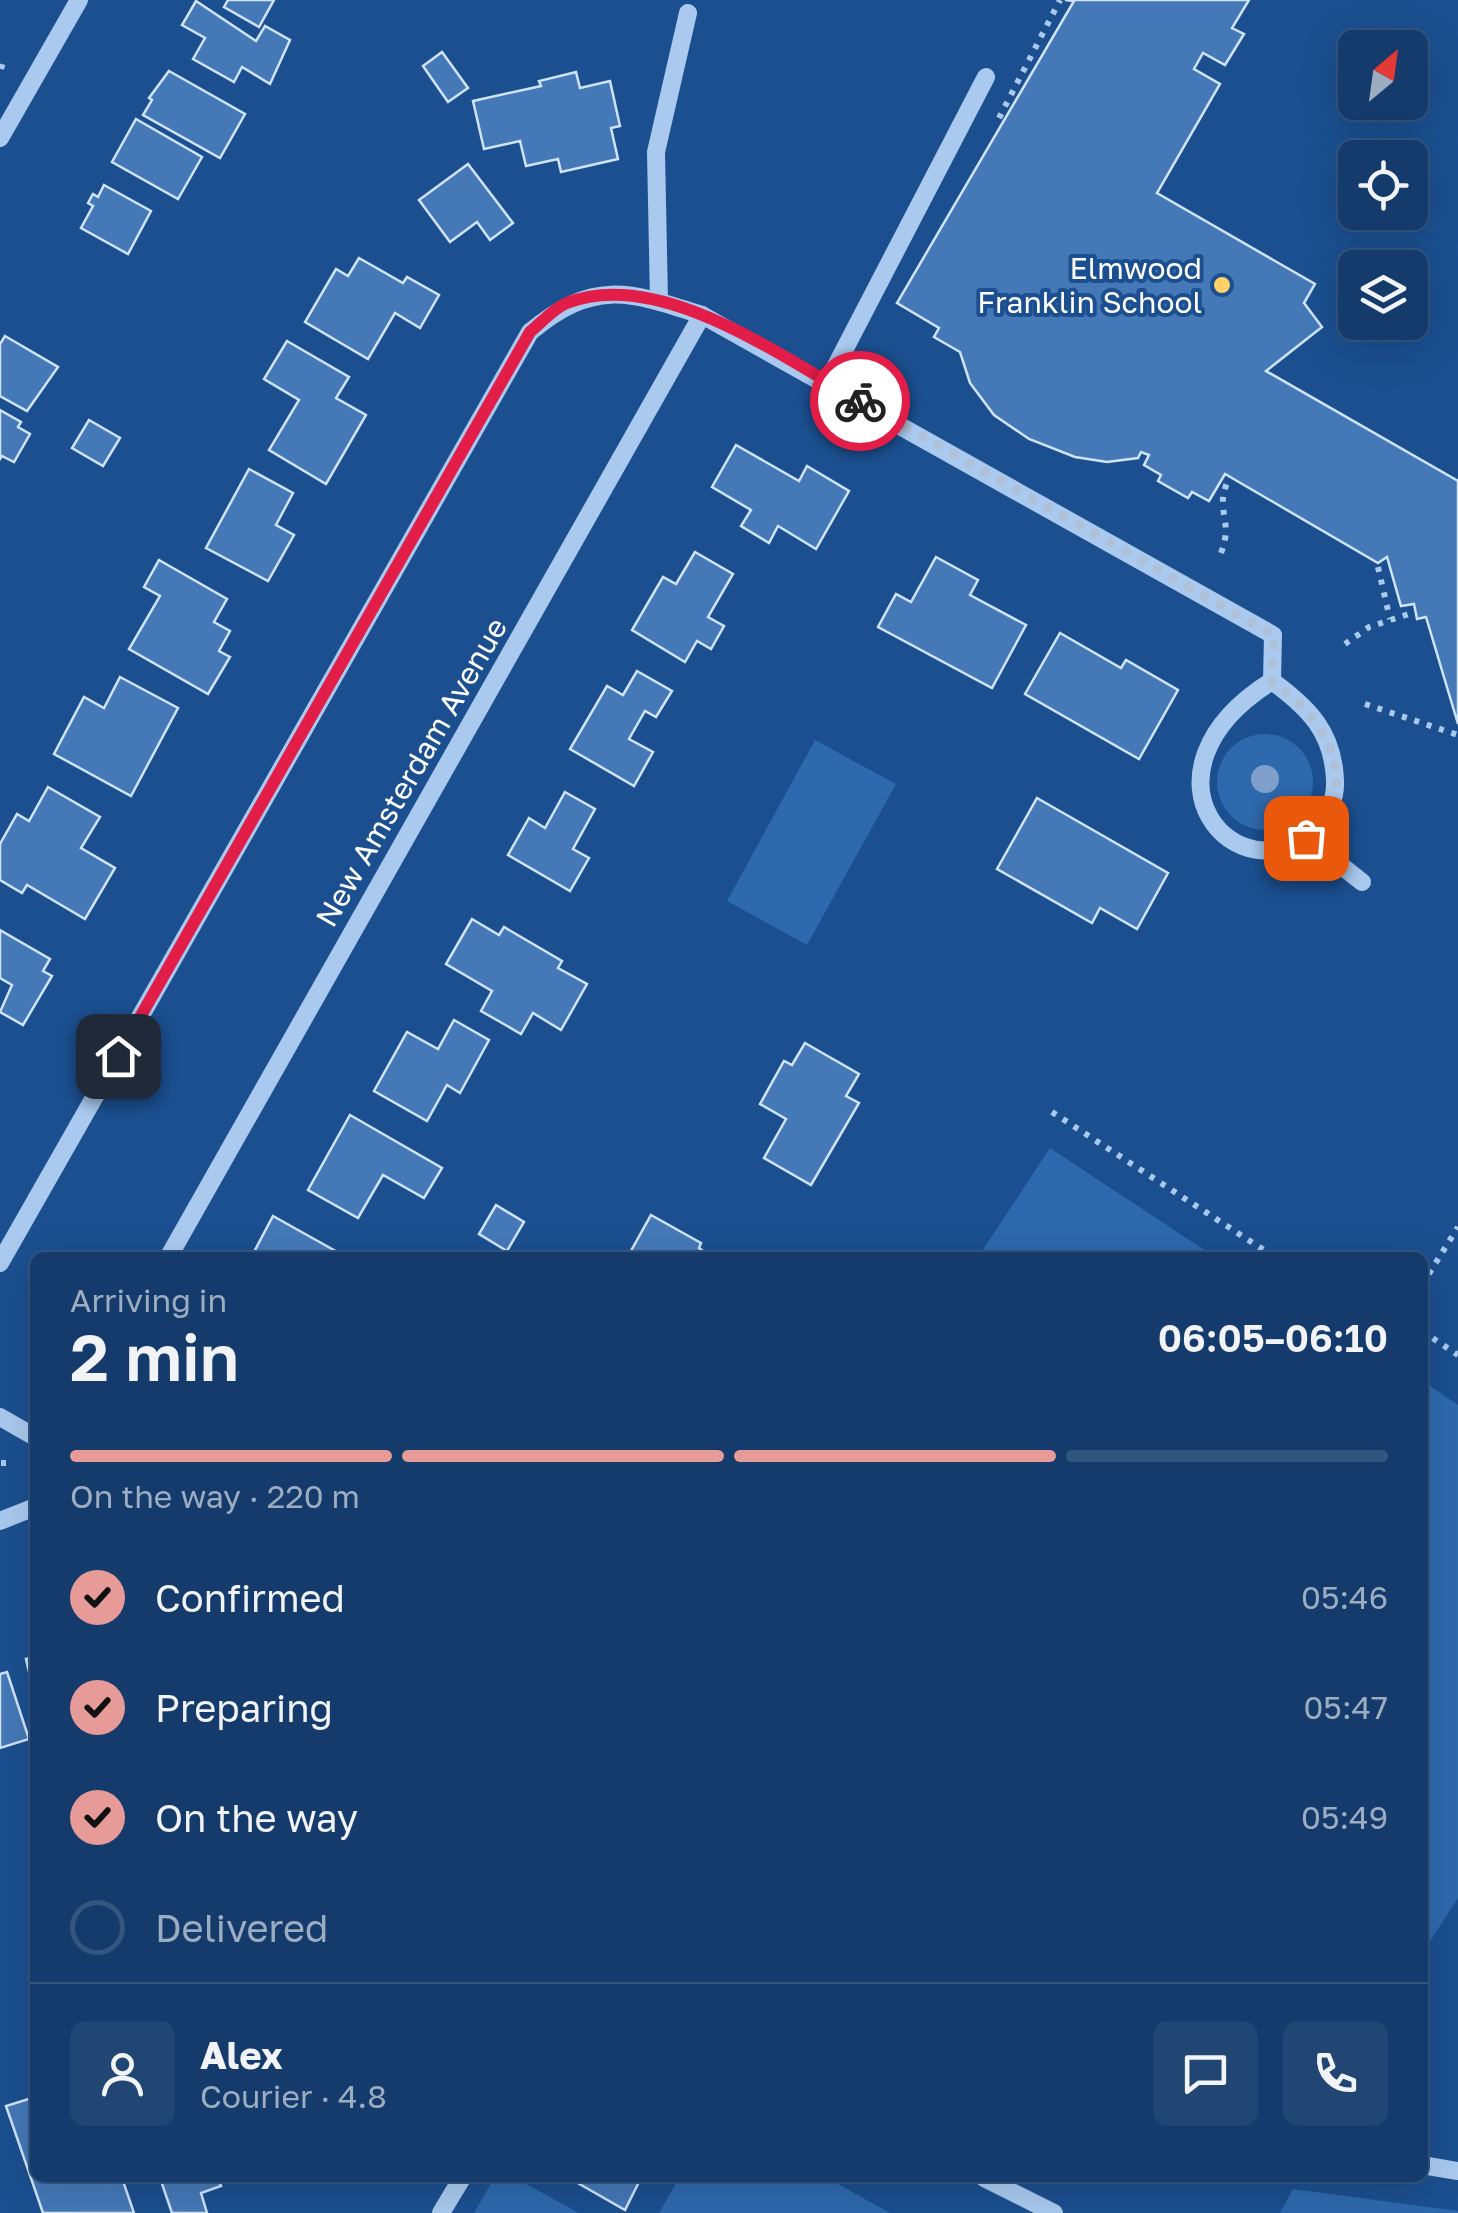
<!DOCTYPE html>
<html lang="en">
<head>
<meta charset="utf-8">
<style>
	:root { --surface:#143b6b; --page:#214673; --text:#f1f3f6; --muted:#9dadc1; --line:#33557e; --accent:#e69b98 }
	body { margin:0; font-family:"Golos Text",sans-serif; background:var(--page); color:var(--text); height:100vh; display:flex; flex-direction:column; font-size:38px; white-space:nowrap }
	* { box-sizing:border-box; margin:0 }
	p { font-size:32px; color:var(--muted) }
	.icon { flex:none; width:55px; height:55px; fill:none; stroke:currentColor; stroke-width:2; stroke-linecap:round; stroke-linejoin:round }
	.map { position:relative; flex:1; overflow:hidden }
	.details { position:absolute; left:30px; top:1252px; width:1398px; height:930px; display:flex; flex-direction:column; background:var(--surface); border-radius:15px; box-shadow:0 10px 40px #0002,0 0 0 2px var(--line) }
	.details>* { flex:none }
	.needle { width:65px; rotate:29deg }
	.controls { position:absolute; left:1338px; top:30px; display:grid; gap:20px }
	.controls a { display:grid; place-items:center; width:90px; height:90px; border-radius:15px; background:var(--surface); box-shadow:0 10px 40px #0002,0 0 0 2px var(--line); font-size:50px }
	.pin { position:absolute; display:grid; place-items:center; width:85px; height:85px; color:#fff; margin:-42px; border-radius:20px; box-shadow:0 5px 15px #0006 }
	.courier { position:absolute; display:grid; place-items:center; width:100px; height:100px; margin:-50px; border:8px solid #e11d48; border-radius:50%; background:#fff; color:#222; box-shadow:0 2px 12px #0007 }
	.headline em { font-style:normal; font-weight:600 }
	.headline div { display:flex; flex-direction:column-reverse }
	.headline { display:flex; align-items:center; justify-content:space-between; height:170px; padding:0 40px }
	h1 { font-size:65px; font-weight:600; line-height:75px }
	.bar { display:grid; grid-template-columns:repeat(4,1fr); gap:15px 10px; align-content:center; height:120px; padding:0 40px }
	.bar i { height:12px; border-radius:8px; background:var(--line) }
	.bar .current { background:var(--accent) }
	.bar p { grid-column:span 4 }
	.line { display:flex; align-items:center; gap:25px; padding:0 40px; border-top:2px solid var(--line) }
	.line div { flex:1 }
	.round { display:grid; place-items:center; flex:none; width:105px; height:105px; border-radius:15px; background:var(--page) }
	ol { padding:0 40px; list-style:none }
	li { display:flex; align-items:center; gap:30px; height:110px }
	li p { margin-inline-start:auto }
	li .icon { padding:10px; border-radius:50%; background:var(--accent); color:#111; stroke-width:4 }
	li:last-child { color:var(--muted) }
	li i { width:55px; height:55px; border:5px solid var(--line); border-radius:50% }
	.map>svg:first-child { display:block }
	.green { fill:#2e69ad }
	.building { fill:#4478b7; stroke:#cfe3fa; stroke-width:2.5 }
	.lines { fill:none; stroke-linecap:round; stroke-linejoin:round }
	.path { stroke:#a9c9ee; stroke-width:6; stroke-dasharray:5 8; stroke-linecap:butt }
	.minor { stroke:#a9c9ee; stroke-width:18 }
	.tree { fill:#7ea0ca }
	.done { stroke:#afc1d8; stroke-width:10; stroke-dasharray:0 18 }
	.route { stroke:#e11d48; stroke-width:12 }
	.poi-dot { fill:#ffd166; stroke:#1b4f8f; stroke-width:4 }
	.labels { text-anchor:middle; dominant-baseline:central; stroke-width:8; stroke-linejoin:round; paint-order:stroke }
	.poi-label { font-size:30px; fill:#fff; stroke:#1b4f8f; text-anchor:end }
	.street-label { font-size:30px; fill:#fff; stroke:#1b4f8f }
</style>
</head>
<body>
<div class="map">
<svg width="1458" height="2213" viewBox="0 0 1458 2213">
	<rect width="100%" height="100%" fill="#1b4f8f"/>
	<!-- green -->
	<g class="green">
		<circle cx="1265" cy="782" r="48"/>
		<path d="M815,740L896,784L807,945L727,901Z"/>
		<path d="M1050,1148L1215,1257H978Z"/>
		<path d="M1423,1381L1458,1405V1898L1423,1952Z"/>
		<path d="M494,2178H515L579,2213H474Z"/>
		<path d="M679,2178H827L890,2213H659Z"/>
		<path d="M1293,2189L1458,2211V2213H1280Z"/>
	</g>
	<!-- building -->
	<g class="building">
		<path d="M228,0H274L259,27L224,7Z"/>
		<path d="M1065,0H1249L1232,28L1244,34L1225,65L1203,53L1194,69L1220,84L1157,193L1315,284L1304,303L1322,327L1266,371L1458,481V724L1426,617L1417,619L1414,604L1401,606L1387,557L1378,563L1225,474L1209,501L1192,492L1188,498L1158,481L1161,475L1144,465L1149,455L1141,452L1138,458L1107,462L1075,457L1029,439L994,415L970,383L960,352L934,337L939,328L897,303L1074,1Z"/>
		<path d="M196,1L256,41L265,26L290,40L270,84L242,67L234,82L193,59L205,38L182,25Z"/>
		<path d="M442,52L468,88L448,102L423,66Z"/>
		<path d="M169,71L245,114L220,158L143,115L152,100L149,98Z"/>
		<path d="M576,72L580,88L610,81L620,126L611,128L618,159L561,172L558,159L526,166L520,141L484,149L473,101L541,86L539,81Z"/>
		<path d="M136,119L202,157L178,199L112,162Z"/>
		<path d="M468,164L513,223L490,240L477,222L450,242L419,200Z"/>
		<path d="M104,185L151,211L128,254L81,228L93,206L88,203L93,194L98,197Z"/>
		<path d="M359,258L403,283L407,277L439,295L420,328L395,313L368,359L305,322L336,269L348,276Z"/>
		<path d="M5,336L58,367L27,411L0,396V344Z"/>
		<path d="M287,341L349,377L336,398L366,415L326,484L269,450L299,400L264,379Z"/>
		<path d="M0,410L21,422L18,427L30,434L14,462L2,456L0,459Z"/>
		<path d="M89,420L120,438L103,466L72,448Z"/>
		<path d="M736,445L799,481L807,466L849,491L816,549L778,526L769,543L741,526L751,510L712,487Z"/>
		<path d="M249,469L293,493L276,525L294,535L268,581L206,548Z"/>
		<path d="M695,552L733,574L708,617L724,626L711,649L697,641L685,662L632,630L663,577L676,584Z"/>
		<path d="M936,557L978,580L970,595L1026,625L992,688L878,627L896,594L911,602Z"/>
		<path d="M159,560L227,599L214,622L230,631L219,651L230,657L208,694L129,649L160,596L144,587Z"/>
		<path d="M1060,633L1121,668L1126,660L1178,690L1139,759L1025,694Z"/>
		<path d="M637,671L672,691L656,717L645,711L629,739L653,752L634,786L570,749L607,686L623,695Z"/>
		<path d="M120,677L178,708L131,796L54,754L84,697L104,708Z"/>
		<path d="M48,787L100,817L81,848L115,868L85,919L27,885L22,893L0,880V844L17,814L29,821Z"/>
		<path d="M565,792L595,809L573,849L589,858L570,891L508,855L529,818L545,828Z"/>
		<path d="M1037,798L1168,873L1137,929L1100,908L1092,923L997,869Z"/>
		<path d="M472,919L499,935L504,927L562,961L558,968L587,984L561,1030L533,1013L521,1034L481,1011L492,991L446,964Z"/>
		<path d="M0,930L50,959L43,971L52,976L23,1025L0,1012L12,985L0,978Z"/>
		<path d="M454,1020L489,1040L460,1093L447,1085L427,1121L374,1091L407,1032L438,1049Z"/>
		<path d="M805,1043L859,1074L846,1096L859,1103L811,1185L764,1158L786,1119L760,1104L784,1061L792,1065Z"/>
		<path d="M350,1115L442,1168L424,1198L383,1175L358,1218L308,1190Z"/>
		<path d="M496,1205L524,1222L507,1251L479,1234Z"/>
		<path d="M651,1215L701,1243L699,1248L713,1258H627Z"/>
		<path d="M273,1216L348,1258H268L255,1250Z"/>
		<path d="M35,1657V1698L26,1659Z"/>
		<path d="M7,1672L29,1739L0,1748V1674Z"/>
		<path d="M35,2097V2178H105L107,2183L122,2178L134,2213H43L6,2106Z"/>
		<path d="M160,2178H218L221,2186L201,2193L207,2213H172Z"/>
		<path d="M578,2178H641L625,2210L576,2182Z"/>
	</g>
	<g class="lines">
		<!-- path -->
		<g class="path">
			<path d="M1,69L4,59"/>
			<path d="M999,118L1060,0"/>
			<path d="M1221,553C1234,520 1215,512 1227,483"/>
			<path d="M1378,567L1390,619"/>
			<path d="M1345,644L1369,627L1412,613"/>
			<path d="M1365,704L1458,735"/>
			<path d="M1052,1112L1276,1258"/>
			<path d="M1422,1285L1458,1227"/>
			<path d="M1422,1331L1458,1355"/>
			<path d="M1,1463H11"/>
		</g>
		<!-- minor -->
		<g class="minor">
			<path d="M0,138L79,0"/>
			<path d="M659,301L656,152L688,13"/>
			<path d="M827,383L986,77"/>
			<path d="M1272,681C1309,708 1333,732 1335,780C1336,797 1329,816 1316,828C1238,903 1125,773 1272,681Z"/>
			<path d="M1306,838L1362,882"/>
			<path d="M168,1258L702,315"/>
			<path d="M0,1263L530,332C594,279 628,291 702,315L1273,635L1272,681"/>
			<path d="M0,1417L35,1437"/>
			<path d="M0,1521L35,1507"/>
			<path d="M1422,2165L1458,2171"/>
			<path d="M984,2178L1054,2213"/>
			<path d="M441,2213L462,2178"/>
		</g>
	</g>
	<!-- trees -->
	<circle class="tree" cx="1265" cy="779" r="14"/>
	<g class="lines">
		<!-- done -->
		<path class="done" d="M860,401L1274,635L1272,682C1327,720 1366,783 1306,838"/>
		<!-- route -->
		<path class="route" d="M118,1056L530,332C541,323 554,308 567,303C659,267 782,357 860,401"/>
	</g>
	<!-- markers -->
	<circle class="poi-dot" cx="1222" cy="285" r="10"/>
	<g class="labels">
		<!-- poi labels -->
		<g class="poi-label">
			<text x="1202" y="268">Elmwood<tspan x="1202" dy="34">Franklin School</tspan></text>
		</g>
		<!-- street labels -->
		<g class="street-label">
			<text transform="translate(411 772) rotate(-60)">New Amsterdam Avenue</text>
		</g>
	</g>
</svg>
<div class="controls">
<a><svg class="needle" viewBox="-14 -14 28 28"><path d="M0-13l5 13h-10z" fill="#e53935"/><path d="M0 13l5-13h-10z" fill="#9dadc1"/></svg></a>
<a><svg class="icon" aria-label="locate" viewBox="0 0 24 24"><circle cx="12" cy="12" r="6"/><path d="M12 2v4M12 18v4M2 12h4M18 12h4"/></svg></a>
<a><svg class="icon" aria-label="layers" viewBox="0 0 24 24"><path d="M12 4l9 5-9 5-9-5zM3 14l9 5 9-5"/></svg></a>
</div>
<div class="pin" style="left:1306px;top:838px;background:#ea580c"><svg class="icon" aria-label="bag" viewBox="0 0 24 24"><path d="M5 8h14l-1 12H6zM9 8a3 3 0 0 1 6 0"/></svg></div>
<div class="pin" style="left:118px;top:1056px;background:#1f2937"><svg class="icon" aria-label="home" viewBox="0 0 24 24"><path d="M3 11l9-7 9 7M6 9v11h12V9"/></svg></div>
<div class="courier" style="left:860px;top:401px"><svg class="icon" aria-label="bike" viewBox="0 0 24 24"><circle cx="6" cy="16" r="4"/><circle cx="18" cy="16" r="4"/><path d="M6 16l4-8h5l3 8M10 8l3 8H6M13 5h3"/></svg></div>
<section class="details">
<div class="headline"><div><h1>2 min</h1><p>Arriving in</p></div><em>06:05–06:10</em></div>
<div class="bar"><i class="current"></i><i class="current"></i><i class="current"></i><i></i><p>On the way · 220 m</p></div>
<ol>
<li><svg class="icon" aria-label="check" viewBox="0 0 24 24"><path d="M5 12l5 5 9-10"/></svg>Confirmed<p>05:46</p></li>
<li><svg class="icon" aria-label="check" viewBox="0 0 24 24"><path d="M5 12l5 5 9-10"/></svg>Preparing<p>05:47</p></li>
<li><svg class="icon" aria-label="check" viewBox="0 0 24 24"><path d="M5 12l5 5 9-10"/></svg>On the way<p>05:49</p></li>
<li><i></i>Delivered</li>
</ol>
<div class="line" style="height:180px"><a class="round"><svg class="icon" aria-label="person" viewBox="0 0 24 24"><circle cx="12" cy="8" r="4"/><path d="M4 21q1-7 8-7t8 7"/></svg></a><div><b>Alex</b><p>Courier · 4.8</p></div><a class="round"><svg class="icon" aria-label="chat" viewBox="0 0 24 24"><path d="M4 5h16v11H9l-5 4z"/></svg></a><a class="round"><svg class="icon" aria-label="phone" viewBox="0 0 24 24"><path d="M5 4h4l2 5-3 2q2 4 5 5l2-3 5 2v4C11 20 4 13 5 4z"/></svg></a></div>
</section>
</div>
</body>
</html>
